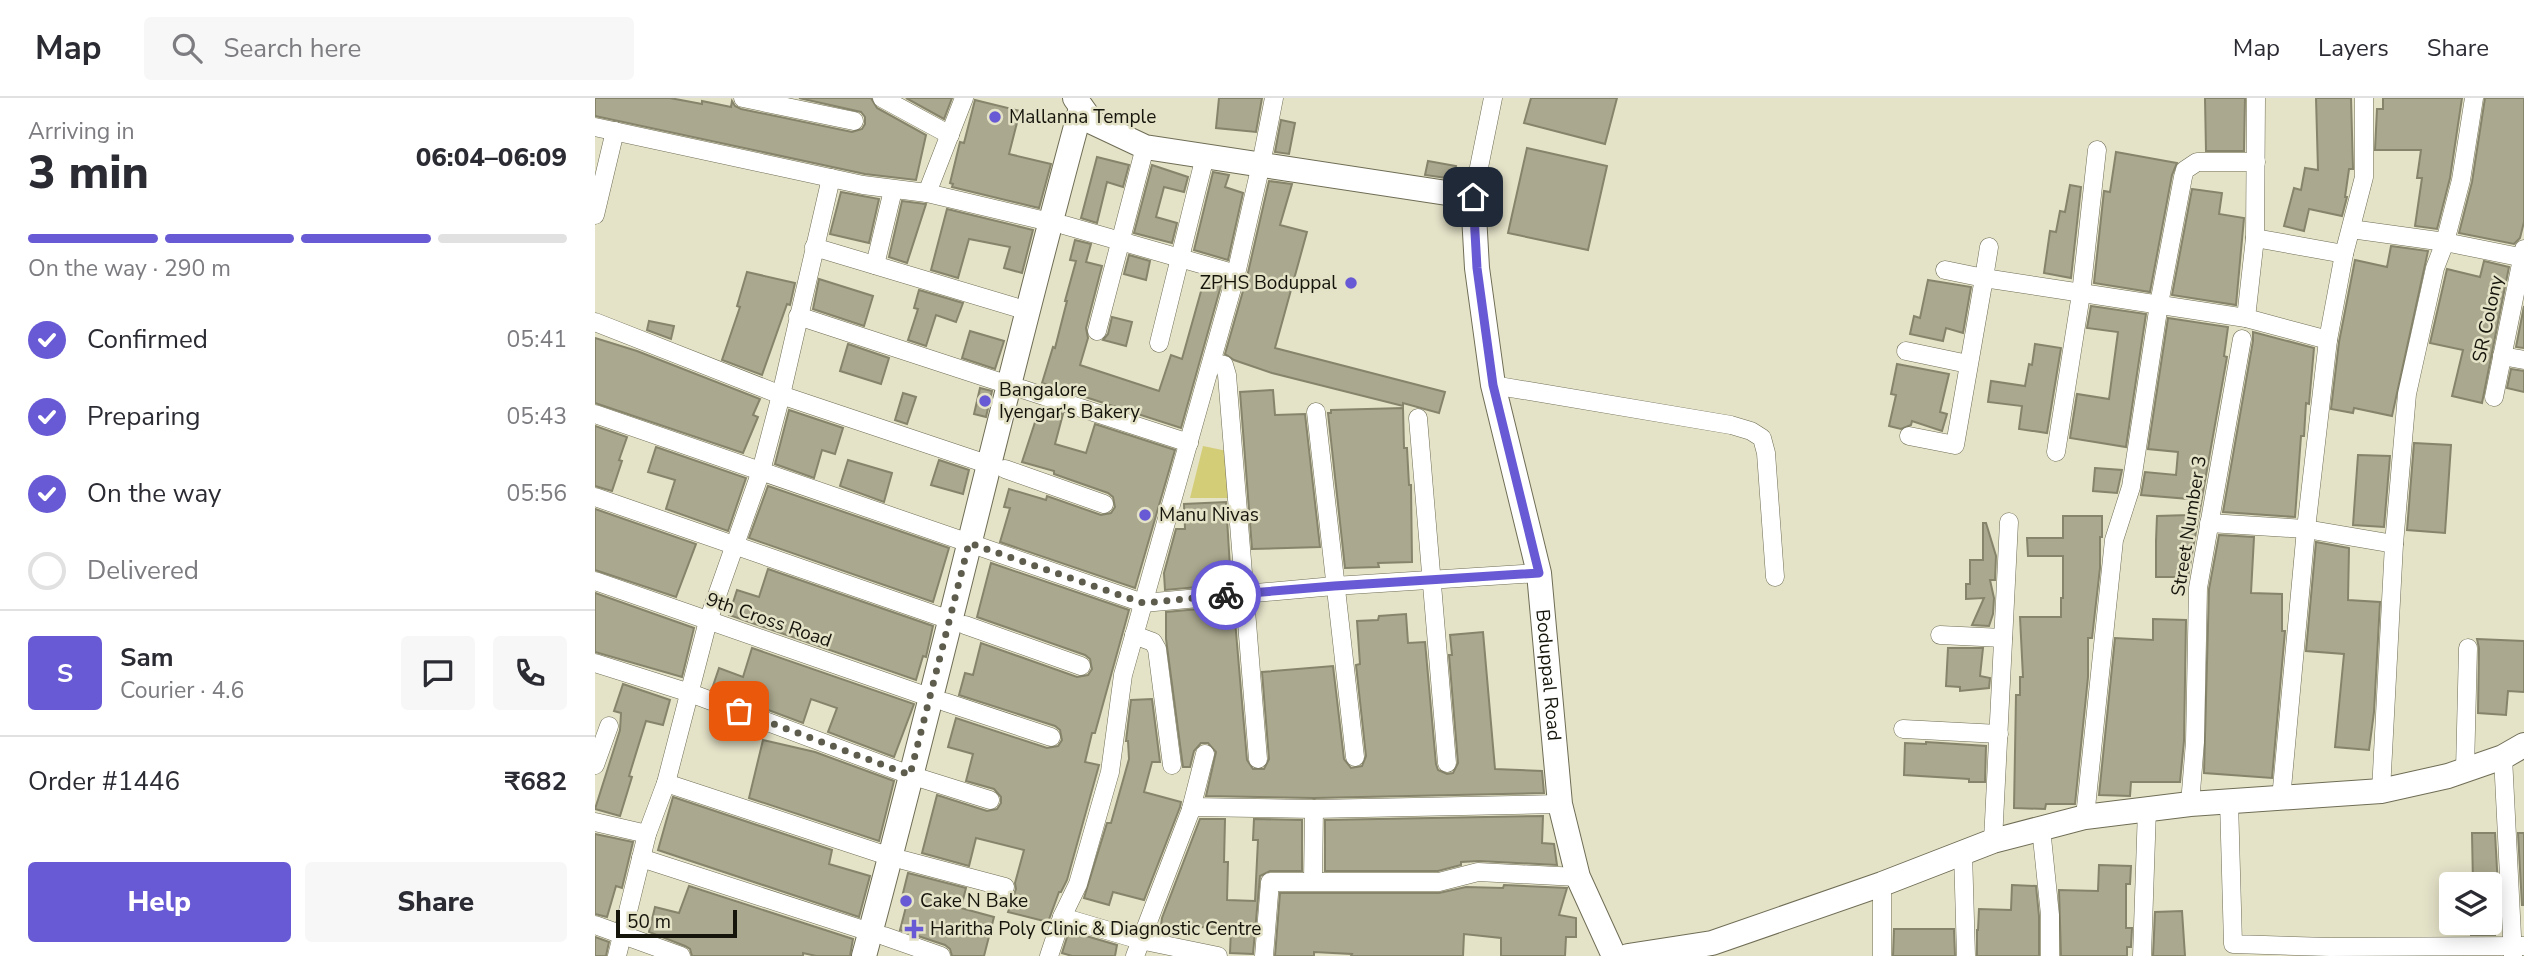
<!DOCTYPE html>
<html lang="en">
<head>
<meta charset="utf-8">
<style>
	:root { --surface:#fff; --page:#f7f7f7; --text:#2b2b33; --muted:#7c7c81; --line:#e1e1e2; --accent:#685ad4 }
	body { margin:0; font-family:"Nunito Sans",sans-serif; background:var(--page); color:var(--text); height:100vh; display:flex; flex-direction:column; font-size:26px; white-space:nowrap }
	* { box-sizing:border-box; margin:0 }
	p { font-size:23px; color:var(--muted) }
	.icon { flex:none; width:38px; height:38px; fill:none; stroke:currentColor; stroke-width:2; stroke-linecap:round; stroke-linejoin:round }
	.map { position:relative; flex:1; overflow:hidden }
	.sheet { display:flex; flex-direction:column; background:var(--surface); width:595px }
	.sheet>* { flex:none }
	.controls { position:absolute; left:1844px; top:774px; display:grid; gap:14px }
	.controls a { display:grid; place-items:center; width:63px; height:63px; border-radius:7px; background:var(--surface); box-shadow:0 4px 18px #0003; font-size:35px }
	.scale { position:absolute; left:21px; bottom:18px; width:121px; box-sizing:border-box; padding-left:7px; border:4px solid #16150c; border-top:0; font-size:19px; line-height:24px; white-space:nowrap; color:#16150c; -webkit-text-stroke:5px #e4e2c7; paint-order:stroke }
	.pin { position:absolute; display:grid; place-items:center; width:60px; height:60px; color:#fff; margin:-30px; border-radius:14px; box-shadow:0 4px 10px #0006 }
	.courier { position:absolute; display:grid; place-items:center; width:70px; height:70px; margin:-35px; border:5px solid #685ad4; border-radius:50%; background:#fff; color:#222; box-shadow:0 2px 9px #0007 }
	.headline em { font-style:normal; font-weight:800 }
	.headline div { display:flex; flex-direction:column-reverse }
	.headline { display:flex; align-items:center; justify-content:space-between; height:119px; padding:0 28px }
	h1 { font-size:46px; font-weight:800; line-height:52px }
	.bar { display:grid; grid-template-columns:repeat(4,1fr); gap:10px 7px; align-content:center; height:84px; padding:0 28px }
	.bar i { height:9px; border-radius:5px; background:var(--line) }
	.bar .active { background:var(--accent) }
	.bar p { grid-column:span 4 }
	.line { display:flex; align-items:center; gap:18px; padding:0 28px; border-top:2px solid var(--line) }
	.line div { flex:1 }
	.round { display:grid; place-items:center; flex:none; width:74px; height:74px; border-radius:7px; background:var(--page) }
	ol { padding:0 28px; list-style:none }
	li { display:flex; align-items:center; gap:21px; height:77px }
	li p { margin-inline-start:auto }
	li .icon { padding:7px; border-radius:50%; background:var(--accent); color:#fff; stroke-width:4 }
	li:last-child { color:var(--muted) }
	li i { width:38px; height:38px; border:4px solid var(--line); border-radius:50% }
	.cta { display:flex; gap:14px; margin-top:auto; padding:14px 28px }
	.cta a { flex:1; height:80px; border-radius:7px; background:var(--accent); color:#fff; font-size:28px; font-weight:800; line-height:80px; text-align:center }
	.cta a+a { background:var(--page); color:var(--text) }
	header { display:flex; align-items:center; gap:42px; box-sizing:border-box; height:98px; padding:0 35px; background:var(--surface); border-bottom:2px solid var(--line) }
	header strong { font-size:33px }
	nav { display:flex; gap:38px; margin-inline-start:auto; font-size:24px }
	.search { width:490px; height:63px; background:var(--page); display:flex; align-items:center; gap:18px; box-sizing:border-box; padding:0 24px; border-radius:7px; color:var(--muted); font-size:26px }
	main { display:flex; flex:1; min-height:0 }
	.map>svg:first-child { display:block }
	.green { fill:#d4cd78 }
	.building { fill:#aaa88e; stroke:#86846b; stroke-width:2 }
	.lines { fill:none; stroke-linecap:round; stroke-linejoin:round }
	.street-casing { stroke:#6f6d55; stroke-width:19 }
	.secondary-casing { stroke:#6f6d55; stroke-width:26 }
	.street { stroke:#fff; stroke-width:18 }
	.secondary { stroke:#fff; stroke-width:24 }
	.done { stroke:#5e5d4d; stroke-width:7; stroke-dasharray:0 12.6 }
	.route { stroke:#685ad4; stroke-width:9 }
	.poi-dot { fill:#685ad4; stroke:#e4e2c7; stroke-width:2.5 }
	.labels { text-anchor:middle; dominant-baseline:central; stroke-width:5; stroke-linejoin:round; paint-order:stroke }
	.poi-label { font-size:19px; fill:#16150c; stroke:#e4e2c7; text-anchor:start }
	.street-label { font-size:19px; fill:#16150c; stroke:#e4e2c7 }
</style>
</head>
<body>
<header>
<strong>Map</strong>
<div class="search"><svg class="icon" aria-label="search" viewBox="0 0 24 24"><circle cx="10" cy="10" r="6"/><path d="M15 15l6 6"/></svg>Search here</div>
<nav><a>Map</a><a>Layers</a><a>Share</a></nav>
</header>
<main>
<section class="sheet">
<div class="headline"><div><h1>3 min</h1><p>Arriving in</p></div><em>06:04–06:09</em></div>
<div class="bar"><i class="active"></i><i class="active"></i><i class="active"></i><i></i><p>On the way · 290 m</p></div>
<ol>
<li><svg class="icon" aria-label="check" viewBox="0 0 24 24"><path d="M5 12l5 5 9-10"/></svg>Confirmed<p>05:41</p></li>
<li><svg class="icon" aria-label="check" viewBox="0 0 24 24"><path d="M5 12l5 5 9-10"/></svg>Preparing<p>05:43</p></li>
<li><svg class="icon" aria-label="check" viewBox="0 0 24 24"><path d="M5 12l5 5 9-10"/></svg>On the way<p>05:56</p></li>
<li><i></i>Delivered</li>
</ol>
<div class="line" style="height:126px"><b class="round" style="background:var(--accent);color:#fff">S</b><div><b>Sam</b><p>Courier · 4.6</p></div><a class="round"><svg class="icon" aria-label="chat" viewBox="0 0 24 24"><path d="M4 5h16v11H9l-5 4z"/></svg></a><a class="round"><svg class="icon" aria-label="phone" viewBox="0 0 24 24"><path d="M5 4h4l2 5-3 2q2 4 5 5l2-3 5 2v4C11 20 4 13 5 4z"/></svg></a></div>
<div class="line" style="height:91px"><div>Order #1446</div><b>₹682</b></div>
<div class="cta"><a>Help</a><a>Share</a></div>
</section>
<div class="map">
<svg width="1929" height="858" viewBox="0 0 1929 858">
	<rect width="100%" height="100%" fill="#e4e2c7"/>
	<!-- green -->
	<path class="green" d="M608,348L632,353L635,400H595Z"/>
	<!-- building -->
	<g class="building">
		<path d="M0,0H75L107,6V3L136,9L137,3L140,8L146,11L257,34L267,31L270,26V19L266,14L204,0H276L282,10L331,37L321,82L270,76L0,18Z"/>
		<path d="M311,0H357L349,21Z"/>
		<path d="M624,0H667L661,34L621,30Z"/>
		<path d="M936,0H1022L1010,46L929,25Z"/>
		<path d="M1610,0H1650L1649,53H1611Z"/>
		<path d="M1721,0H1756L1758,71H1754L1750,99H1752L1747,118L1714,111L1709,133L1689,128L1699,90L1706,92L1710,70L1723,72Z"/>
		<path d="M1788,0H1867L1855,80L1842,131L1820,128L1827,80H1822L1826,52H1780L1782,11H1788Z"/>
		<path d="M1890,0H1929V124L1925,140L1919,146L1864,135L1877,84Z"/>
		<path d="M380,2L425,13L414,56L456,66L444,110L357,89L358,86L355,85L365,44L369,45Z"/>
		<path d="M686,22L700,25L694,56L680,54Z"/>
		<path d="M932,50L1012,68L993,152L913,135Z"/>
		<path d="M1521,54L1582,65L1577,77L1555,194L1499,185L1509,93L1515,94Z"/>
		<path d="M502,59L534,67L528,89L512,84L502,125L486,120Z"/>
		<path d="M833,63L861,68L859,81L830,77Z"/>
		<path d="M557,67L593,79L589,94L569,89L561,119L582,125L577,145L539,135Z"/>
		<path d="M618,74L634,77L630,89L648,95L633,162L599,152Z"/>
		<path d="M674,83L697,86L685,127L712,134L680,250L850,294L844,315L808,305V308L677,275L639,262L630,256L652,179Z"/>
		<path d="M1475,87L1486,89L1476,180L1449,175L1455,133L1461,134L1465,113L1470,114Z"/>
		<path d="M1597,91L1627,95L1624,116L1649,120L1641,207L1577,197Z"/>
		<path d="M246,94L284,101L274,145L235,136Z"/>
		<path d="M307,103L331,106L312,165L294,159Z"/>
		<path d="M352,111L438,132L427,175L409,170L415,149L374,141L363,180L336,172Z"/>
		<path d="M480,142L496,146L491,164L507,168L491,230L493,240L485,267L564,293L576,257L587,261L610,179L627,184L586,330L447,285L458,249L460,250L472,203H470L481,163L475,162Z"/>
		<path d="M1796,148L1833,153L1797,318L1759,310L1758,315L1736,311L1744,244L1760,162L1792,169Z"/>
		<path d="M534,157L555,163L551,182L529,176Z"/>
		<path d="M1889,163L1914,169L1887,305L1857,298L1868,252L1835,245L1852,171L1885,179Z"/>
		<path d="M152,174L200,185L195,207L192,206L167,277L127,262L145,209L142,208Z"/>
		<path d="M224,181L278,198L269,228L218,211Z"/>
		<path d="M1333,182L1376,189L1368,235L1351,230L1348,243L1315,236L1319,218L1325,220Z"/>
		<path d="M324,192L368,205L361,224L341,217L331,248L313,242L323,211L319,210Z"/>
		<path d="M1496,208L1551,216L1531,349L1475,340L1482,296L1514,301L1523,234L1492,230Z"/>
		<path d="M1929,208V250L1921,249Z"/>
		<path d="M517,219L537,224L531,248L508,242L513,236Z"/>
		<path d="M1573,220L1633,229L1629,258L1632,259L1593,479H1561V443L1562,418L1594,417V401L1546,397L1550,374L1581,377L1583,354L1553,351Z"/>
		<path d="M54,223L79,228L76,241L52,232Z"/>
		<path d="M375,233L409,243L400,271L367,260Z"/>
		<path d="M1658,234L1719,250L1714,306L1711,305L1709,338H1706L1700,419L1628,414L1658,243Z"/>
		<path d="M0,240L42,253L165,301L158,317L163,319L148,355L0,305Z"/>
		<path d="M253,246L294,260L286,286L245,273Z"/>
		<path d="M1440,246L1466,250L1452,335L1424,331L1427,308L1393,304L1396,283L1430,288L1434,266L1437,267Z"/>
		<path d="M1302,266L1354,276L1345,314L1352,316L1347,333L1317,323L1316,327L1306,331L1294,328L1301,297L1296,296Z"/>
		<path d="M1916,271L1929,273V294L1912,290Z"/>
		<path d="M385,290L397,293L391,319L379,316Z"/>
		<path d="M678,292L680,317L710,316L725,449L657,451L645,294Z"/>
		<path d="M308,295L321,299L312,326L300,322Z"/>
		<path d="M445,309L468,316L460,346L491,355L500,326L580,352L540,490L405,444L415,410L409,409L414,391L451,402L452,398L506,417L516,415L520,409L518,399L513,395L459,376V373L427,364Z"/>
		<path d="M808,310L809,350H812L814,387H816L817,464L783,465L784,469L750,470L733,315H736V312Z"/>
		<path d="M194,312L248,330L240,356L227,352L219,380L180,366Z"/>
		<path d="M0,328L32,339L24,362L27,363L17,393L0,388Z"/>
		<path d="M1819,345L1856,347L1850,435L1812,432Z"/>
		<path d="M61,349L151,380L133,433L71,411L80,382L53,374Z"/>
		<path d="M1763,357L1795,358L1789,429L1758,427Z"/>
		<path d="M253,362L297,375L289,404L245,388Z"/>
		<path d="M344,362L374,372L368,396L336,387Z"/>
		<path d="M1500,370L1527,372L1522,395L1498,393Z"/>
		<path d="M173,388L354,450L338,504L154,440Z"/>
		<path d="M631,404L636,486L570,492L569,475L581,431H590L589,406Z"/>
		<path d="M0,411L101,446L81,499L0,472Z"/>
		<path d="M1468,418H1507V439H1505V470L1497,540H1493V579L1480,706H1451L1450,711L1419,710L1421,597H1425V579H1428L1425,519H1466V500H1468V458H1433L1432,440H1468Z"/>
		<path d="M1388,425H1391L1401,458L1400,482H1395L1399,500L1398,516L1394,528L1377,527L1389,500L1371,501V486H1375V462H1388Z"/>
		<path d="M1624,437L1659,439L1656,495L1687,496V533H1690L1677,680L1609,675L1614,491Z"/>
		<path d="M1721,444L1754,450L1753,502L1785,504L1779,614L1774,652L1740,649L1749,556L1711,553Z"/>
		<path d="M396,465L534,512L500,635H497L490,664L504,667L472,782L466,794H464L453,824L413,814L421,791L420,785L429,752L381,740L374,768L327,755L342,697L392,713L402,711L406,705V699L399,691L371,683L378,656L353,649L361,620L452,650L463,648L467,642L465,632L460,628L364,597L370,575L378,577L386,545L482,579L493,577L497,571L495,561L490,557L382,519Z"/>
		<path d="M173,471L338,528L331,559L328,558L321,582L134,517L142,492L164,499Z"/>
		<path d="M0,495L99,530L87,579L0,554Z"/>
		<path d="M637,508L639,511L652,662L658,671H669L674,661L667,574L738,568L749,661L756,670L767,668L771,658L761,567L765,566L762,523L783,522L784,518L811,516L813,545L830,544L841,666L843,672L852,676L858,675L863,665L854,557H857L855,537L888,534L900,671L947,673L949,695L719,700L611,698L621,654L613,645H606L599,653L595,669H588L571,541V514Z"/>
		<path d="M1558,521L1591,522L1589,643L1585,684H1536L1535,698L1504,697L1520,540L1558,542Z"/>
		<path d="M1882,541L1929,543V594L1913,593L1911,617L1883,615L1884,550Z"/>
		<path d="M157,550L319,606L299,659L233,634L242,610L216,601L208,625L117,591L124,570L148,579Z"/>
		<path d="M1353,550H1388L1385,578L1395,580L1394,590L1365,593V589L1351,588Z"/>
		<path d="M28,586L75,602L68,627L51,623L34,678L37,679L25,718L0,711L25,632L26,615L19,613Z"/>
		<path d="M557,601L565,664H557L549,694L586,704L585,709L549,802L518,794L514,807L489,800L512,725H516L534,661L533,643H531L536,602Z"/>
		<path d="M168,642L220,654L299,683L284,743L154,700Z"/>
		<path d="M1331,644L1391,648L1390,684H1374V681L1309,677L1310,645L1331,646Z"/>
		<path d="M78,699L237,752L234,766L275,778L264,819L63,752Z"/>
		<path d="M948,718L947,745L959,746L962,767L884,763L866,764V767L843,773H730V722Z"/>
		<path d="M605,721H630L629,764H633L632,802L660,803L663,742H658L659,721L707,722V773H675L665,778L658,856L635,855L636,830L566,828L567,820Z"/>
		<path d="M1877,735H1900L1904,807H1895V786H1878Z"/>
		<path d="M1923,735H1929V807H1927Z"/>
		<path d="M0,736L38,744L27,790L21,788L12,819L0,816Z"/>
		<path d="M1504,767L1536,768L1535,786H1531V830H1537L1536,849H1532V858H1466L1464,792L1503,793Z"/>
		<path d="M313,775L371,790L366,810L399,819L389,858H357L355,851L350,847L305,832L312,805L306,803Z"/>
		<path d="M909,787L972,790L964,817L981,820V839H971L970,858H906V840L869,836L868,858H756L757,856L719,854V858H680L685,795H844L871,789L908,790Z"/>
		<path d="M1417,787L1441,788L1444,818V858H1382V832H1383L1384,811L1416,812Z"/>
		<path d="M94,788L258,841L255,858H221L208,855V858H97L95,851L90,848L54,834L60,809L84,815Z"/>
		<path d="M1587,813L1590,858H1558L1560,814Z"/>
		<rect x="1876" y="824" width="24" height="13"/>
		<path d="M1299,831H1359L1360,858H1298Z"/>
		<path d="M474,833L522,847L520,858H477L467,855Z"/>
		<path d="M0,839L14,844L11,858H0Z"/>
	</g>
	<g class="lines">
		<!-- street casing -->
		<g class="street-casing">
			<g id="street">
				<path d="M148,0L259,23"/>
				<path d="M287,0L355,37"/>
				<path d="M0,29L268,87L332,95L455,124"/>
				<path d="M332,95L369,0"/>
				<path d="M878,99L898,0"/>
				<path d="M0,117L20,33"/>
				<path d="M469,127L641,176"/>
				<path d="M1756,131L1850,144L1866,82L1879,0"/>
				<path d="M1660,140L1749,156"/>
				<path d="M219,149L433,213"/>
				<path d="M280,167L298,92"/>
				<path d="M1350,172L1389,180L1394,149"/>
				<path d="M203,218L414,287"/>
				<path d="M1651,220L1660,140L1661,0"/>
				<path d="M0,224L186,297L395,367"/>
				<path d="M502,233L550,49"/>
				<path d="M564,245L610,58"/>
				<path d="M1311,253L1373,266"/>
				<path d="M1907,258L1929,262"/>
				<path d="M617,264L629,267L632,277L663,661"/>
				<path d="M898,287L1136,327L1156,333L1167,340L1171,355L1180,479"/>
				<path d="M427,291L594,345"/>
				<path d="M1899,299L1929,151"/>
				<path d="M721,314L760,659"/>
				<path d="M0,316L548,505L739,488L944,475"/>
				<path d="M823,320L852,665"/>
				<path d="M1314,338L1360,347L1389,180L1651,220L1733,242"/>
				<path d="M1461,354L1486,196L1502,52"/>
				<path d="M410,371L509,406"/>
				<path d="M0,399L355,522"/>
				<path d="M1614,425L1711,431L1799,446"/>
				<path d="M0,483L334,599"/>
				<path d="M370,527L486,568"/>
				<path d="M539,537L558,544L562,551L577,667"/>
				<path d="M1345,537L1408,540"/>
				<path d="M0,565L95,595L315,677L395,702"/>
				<path d="M350,604L456,639"/>
				<path d="M1308,631L1404,636"/>
				<path d="M1908,659L1918,858"/>
				<path d="M0,667L14,628"/>
				<path d="M1870,672L1873,550"/>
				<path d="M71,685L296,759"/>
				<path d="M1786,693L1799,446L1812,296L1840,170L1850,144L1929,160"/>
				<path d="M1686,701L1711,431L1733,242L1749,156L1769,79V0"/>
				<path d="M1634,703L1638,846L1735,849L1929,848"/>
				<path d="M1595,706L1600,644L1603,490L1647,241"/>
				<path d="M596,711L610,656"/>
				<path d="M1490,719L1519,442L1536,389L1564,206L1588,79L1590,72L1602,64H1661"/>
				<path d="M0,724L52,736"/>
				<path d="M1446,730L1455,817V858"/>
				<path d="M1398,743L1414,424"/>
				<path d="M1368,754L1371,858"/>
				<path d="M46,760L275,834"/>
				<path d="M308,762L410,789"/>
				<path d="M718,783L719,711"/>
				<path d="M1287,786V858"/>
				<path d="M467,819L545,842L623,858"/>
				<path d="M0,827L86,858"/>
				<path d="M289,838L346,858"/>
				<path d="M22,858L52,736L71,685L113,523L166,373L186,297L236,80"/>
				<path d="M454,858L467,819L483,786L515,674L528,577L641,176L666,66L679,0"/>
				<path d="M540,858L597,709L719,711L965,706"/>
				<path d="M669,858L675,784H844L883,774L983,779"/>
				<path d="M1547,858L1552,711"/>
			</g>
		</g>
		<!-- secondary casing -->
		<g class="secondary-casing">
			<g id="secondary">
				<path id="s1" d="M480,0L497,24L550,49L878,99L882,170L898,287L944,475L965,706L983,779L1019,858"/>
				<path d="M269,858C345,577 409,292 486,10"/>
				<path d="M1033,858L1117,845L1287,786L1398,743L1490,719L1595,706L1786,693L1853,678L1908,659L1929,647"/>
			</g>
		</g>
		<!-- street -->
		<use href="#street" class="street"/>
		<!-- secondary -->
		<use href="#secondary" class="secondary"/>
	</g>
	<g class="lines">
		<!-- done -->
		<path class="done" d="M144,613L315,677L374,445L548,505L631,497"/>
		<!-- route -->
		<path class="route" d="M631,497L739,488L944,475L898,287L882,170L878,99"/>
	</g>
	<!-- markers -->
	<g class="poi-dot">
		<circle cx="400" cy="19" r="7"/>
		<circle cx="756" cy="185" r="7"/>
		<circle cx="390" cy="303" r="7"/>
		<circle cx="550" cy="417" r="7"/>
		<circle cx="311" cy="803" r="7"/>
		<path d="M315.5 820.5h7v7h7v7h-7v7h-7v-7h-7v-7h7z"/>
	</g>
	<g class="labels">
		<!-- poi labels -->
		<g class="poi-label">
			<text x="414" y="19">Mallanna Temple</text>
			<text x="742" y="185" text-anchor="end">ZPHS Boduppal</text>
			<text x="404" y="292">Bangalore<tspan x="404" dy="22">Iyengar's Bakery</tspan></text>
			<text x="564" y="417">Manu Nivas</text>
			<text x="325" y="803">Cake N Bake</text>
			<text x="335" y="831">Haritha Poly Clinic &amp; Diagnostic Centre</text>
		</g>
		<!-- street labels -->
		<g class="street-label">
			<text transform="translate(1893 221) rotate(-78)">SR Colony</text>
			<text transform="translate(1594 428) rotate(-81)">Street Number 3</text>
			<text transform="translate(174 522) rotate(19)">9th Cross Road</text>
			<text stroke="none"><textPath href="#s1" startOffset="905">Boduppal Road</textPath></text>
		</g>
	</g>
</svg>
<div class="controls">
<a><svg class="icon" aria-label="layers" viewBox="0 0 24 24"><path d="M12 4l9 5-9 5-9-5zM3 14l9 5 9-5"/></svg></a>
</div>
<div class="scale">50 m</div>
<div class="pin" style="left:144px;top:613px;background:#ea580c"><svg class="icon" aria-label="bag" viewBox="0 0 24 24"><path d="M5 8h14l-1 12H6zM9 8a3 3 0 0 1 6 0"/></svg></div>
<div class="pin" style="left:878px;top:99px;background:#1f2937"><svg class="icon" aria-label="home" viewBox="0 0 24 24"><path d="M3 11l9-7 9 7M6 9v11h12V9"/></svg></div>
<div class="courier" style="left:631px;top:497px"><svg class="icon" aria-label="bike" viewBox="0 0 24 24"><circle cx="6" cy="16" r="4"/><circle cx="18" cy="16" r="4"/><path d="M6 16l4-8h5l3 8M10 8l3 8H6M13 5h3"/></svg></div>
</div>
</main>
</body>
</html>
